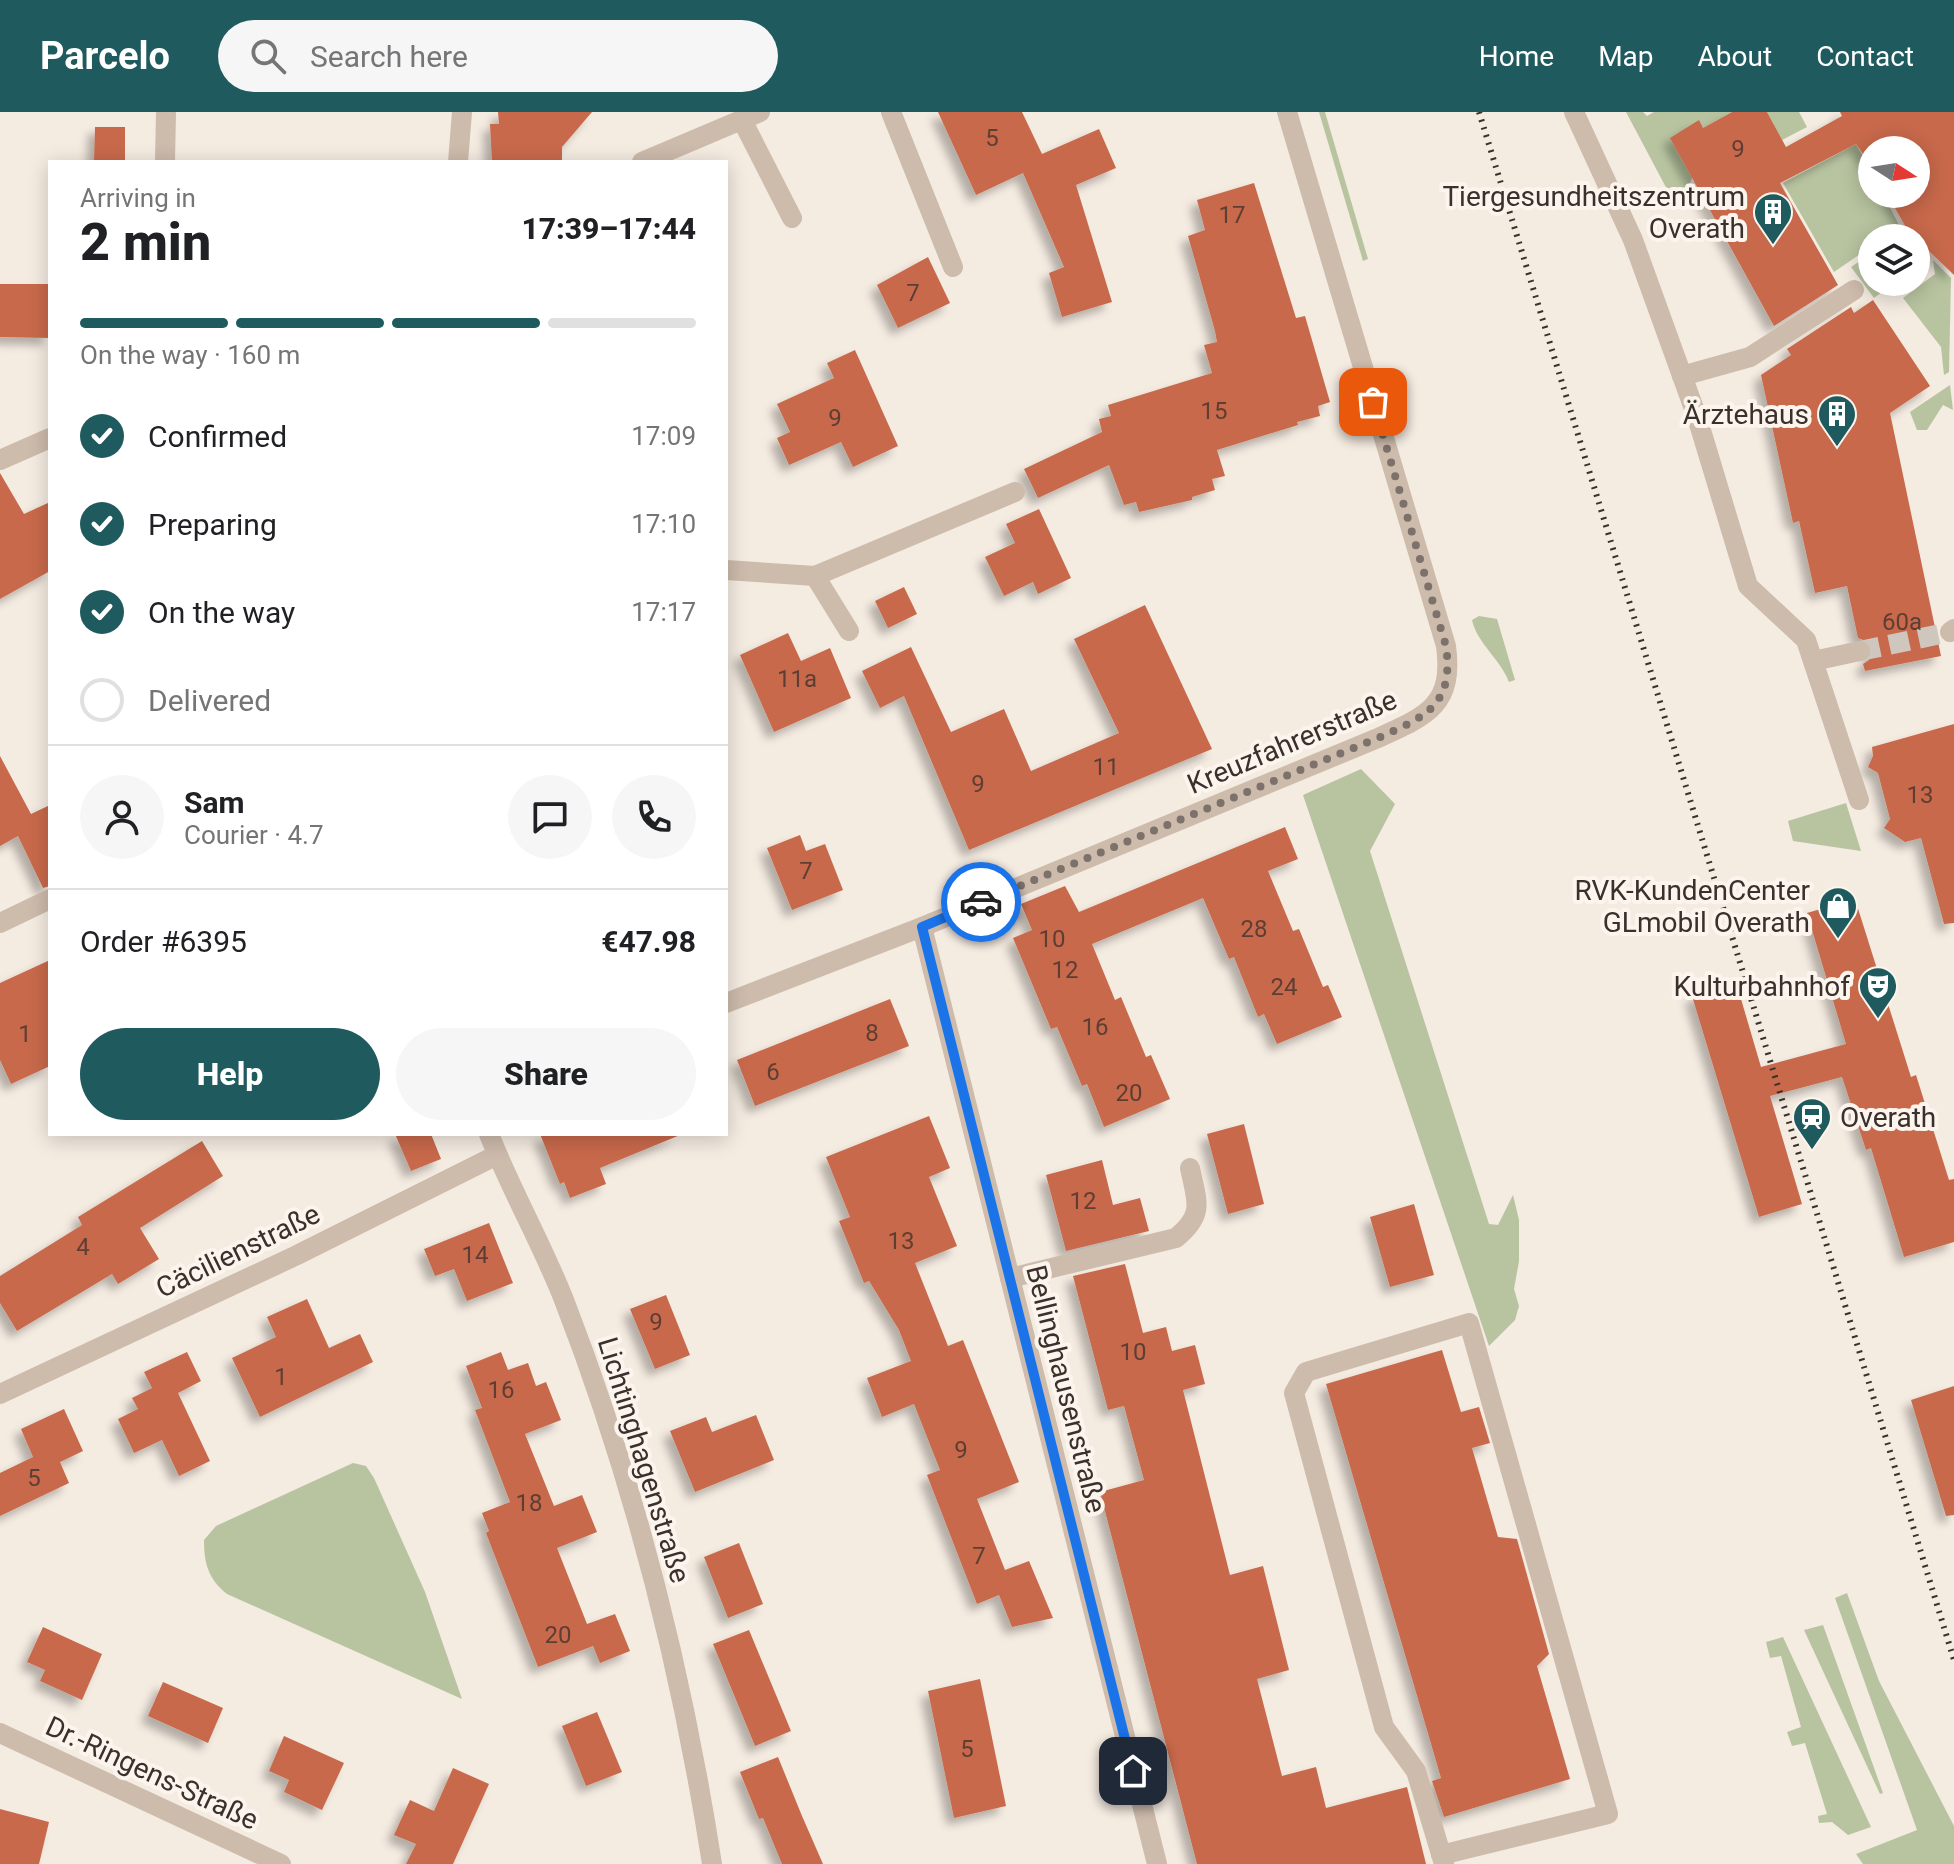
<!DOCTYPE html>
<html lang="en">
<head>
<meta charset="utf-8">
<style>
	:root { --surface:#fff; --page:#f6f6f6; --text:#202124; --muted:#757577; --line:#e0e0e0; --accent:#1f5a5e }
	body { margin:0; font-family:Roboto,sans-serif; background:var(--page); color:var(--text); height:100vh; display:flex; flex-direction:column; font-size:30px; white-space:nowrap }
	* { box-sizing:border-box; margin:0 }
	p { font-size:26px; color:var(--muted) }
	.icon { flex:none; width:44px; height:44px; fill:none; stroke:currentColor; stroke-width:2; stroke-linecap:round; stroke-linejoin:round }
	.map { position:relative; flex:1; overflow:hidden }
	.sheet { position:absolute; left:48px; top:48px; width:680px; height:976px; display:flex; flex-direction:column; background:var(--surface); border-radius:0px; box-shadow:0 4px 20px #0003 }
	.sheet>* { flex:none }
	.needle { width:52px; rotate:102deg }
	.fabs { position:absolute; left:1858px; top:24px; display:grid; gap:16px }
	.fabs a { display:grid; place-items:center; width:72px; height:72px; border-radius:50%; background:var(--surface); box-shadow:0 4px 20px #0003; font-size:40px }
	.pin { position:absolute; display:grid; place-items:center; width:68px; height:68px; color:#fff; margin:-34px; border-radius:16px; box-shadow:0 4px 12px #0006 }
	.courier { position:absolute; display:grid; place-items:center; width:80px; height:80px; margin:-40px; border:6px solid #1a73e8; border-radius:50%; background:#fff; color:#222; box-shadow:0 2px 10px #0007 }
	.summary em { font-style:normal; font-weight:800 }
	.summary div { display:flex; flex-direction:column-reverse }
	.summary { display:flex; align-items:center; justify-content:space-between; height:136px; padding:0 32px }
	h1 { font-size:52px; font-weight:800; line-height:60px }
	.bar { display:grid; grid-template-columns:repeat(4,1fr); gap:12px 8px; align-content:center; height:96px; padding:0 32px }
	.bar i { height:10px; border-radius:6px; background:var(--line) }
	.bar .active { background:var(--accent) }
	.bar p { grid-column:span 4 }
	.line { display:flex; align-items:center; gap:20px; padding:0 32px; border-top:2px solid var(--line) }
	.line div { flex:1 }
	.round { display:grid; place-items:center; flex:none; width:84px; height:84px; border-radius:42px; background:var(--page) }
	ol { padding:0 32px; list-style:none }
	li { display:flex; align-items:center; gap:24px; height:88px }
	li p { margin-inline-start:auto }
	li .icon { padding:8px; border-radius:50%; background:var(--accent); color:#fff; stroke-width:4 }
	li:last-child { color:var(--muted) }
	li i { width:44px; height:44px; border:4px solid var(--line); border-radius:50% }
	.action { display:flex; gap:16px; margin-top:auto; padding:16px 32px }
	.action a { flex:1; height:92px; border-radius:48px; background:var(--accent); color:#fff; font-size:32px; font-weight:800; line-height:92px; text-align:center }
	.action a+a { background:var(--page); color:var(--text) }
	header { display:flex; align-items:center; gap:48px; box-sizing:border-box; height:112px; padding:0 40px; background:var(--accent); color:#fff }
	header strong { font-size:38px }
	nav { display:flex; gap:44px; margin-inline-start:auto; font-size:28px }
	.search { width:560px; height:72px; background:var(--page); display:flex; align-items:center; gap:20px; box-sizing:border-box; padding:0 28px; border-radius:44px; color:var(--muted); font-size:30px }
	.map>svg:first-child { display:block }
	.green { fill:#b8c4a0 }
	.building { fill:#c8694b; filter:url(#shadow) }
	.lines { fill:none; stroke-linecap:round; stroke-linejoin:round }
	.minor-tunnel { stroke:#cfc6bd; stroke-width:20; stroke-dasharray:20 10; stroke-linecap:butt }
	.minor { stroke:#cdbbac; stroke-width:20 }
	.rail { stroke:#3b302b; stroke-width:6; stroke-dasharray:2 6; stroke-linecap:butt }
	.done { stroke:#7c716b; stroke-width:8; stroke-dasharray:0 14.4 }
	.route { stroke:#1a73e8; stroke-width:10 }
	.labels { text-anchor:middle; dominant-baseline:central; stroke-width:8; stroke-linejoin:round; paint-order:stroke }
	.number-label { font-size:24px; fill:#5e3e33 }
	.poi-label { font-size:28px; fill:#3b302b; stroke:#fbf5ee; text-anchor:end }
	.street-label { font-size:28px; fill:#3b302b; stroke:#fbf5ee }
</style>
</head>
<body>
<header>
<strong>Parcelo</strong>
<div class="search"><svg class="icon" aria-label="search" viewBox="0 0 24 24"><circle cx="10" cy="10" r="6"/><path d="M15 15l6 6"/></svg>Search here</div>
<nav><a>Home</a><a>Map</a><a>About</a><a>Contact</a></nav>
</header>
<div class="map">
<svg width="1954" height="1752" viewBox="0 0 1954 1752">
	<defs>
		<filter id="shadow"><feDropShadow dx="-7" dy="7" stdDeviation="4" flood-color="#0004"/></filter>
	</defs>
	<rect width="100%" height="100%" fill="#f4ebe1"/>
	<!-- green -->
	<g class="green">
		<path d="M1319,0H1325L1368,147L1363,149Z"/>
		<path d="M1626,0H1643L1647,4L1654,0H1732L1703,16L1693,64L1678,98Z"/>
		<path d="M1767,0H1799L1807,15L1782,28Z"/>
		<path d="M1856,32L1872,61V82H1883L1900,115L1884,126H1872V134L1834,160L1783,71Z"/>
		<path d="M1872,141V170H1895L1874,186L1851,155Z"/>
		<path d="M1933,148L1951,166L1949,260L1944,263L1941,235L1903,186L1935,162Z"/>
		<path d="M1950,273L1953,298L1943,293L1927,318H1917L1910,300Z"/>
		<path d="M1479,504L1497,507L1515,568L1509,570C1500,547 1477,531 1472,508Z"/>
		<path d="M1361,657L1395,692L1370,739L1489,1112L1498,1113L1513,1083L1519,1108V1149L1514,1177L1519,1194L1515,1208L1489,1234L1303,683Z"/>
		<path d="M1846,691L1861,739L1793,729L1788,709Z"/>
		<path d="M353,1351L366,1354L374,1366L425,1480L462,1587L227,1482C208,1467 204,1451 204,1428L216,1414Z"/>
		<path d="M1847,1481L1879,1569L1954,1714V1752H1863L1856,1742L1917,1718L1835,1486Z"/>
		<path d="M1823,1513L1883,1681L1880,1682L1804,1518Z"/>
		<path d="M1783,1525L1871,1715L1848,1723L1832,1710L1819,1711L1818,1704L1827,1702L1805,1631L1792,1634L1787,1620L1801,1615L1781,1544L1770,1546L1766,1530Z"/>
	</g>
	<!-- building -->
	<g class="building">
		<path d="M498,0H592L562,35V50H492L490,12H499Z"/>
		<path d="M938,0H1022L1042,42L1099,17L1116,56L1076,73L1112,190L1062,205L1049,161L1064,155L1023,61L976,83Z"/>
		<path d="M1732,0H1767L1786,35L1842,4L1840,0H1954V163L1908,119L1887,82H1916V38H1872V55L1856,32L1780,71L1838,173L1774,214L1670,26L1699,8L1703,16Z"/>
		<path d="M95,15H125V50H94Z"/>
		<path d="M1254,71L1296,206L1305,204L1330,290L1318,294L1320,304L1297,310L1298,313L1217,338L1225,364L1212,367L1215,378L1192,385V388L1139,400L1136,390L1124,393L1109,353L1038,386L1024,357L1102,320L1099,307L1111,304L1108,293L1212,261L1204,233L1217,230L1215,219L1188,124L1205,118L1197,88Z"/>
		<path d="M928,145L950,191L898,216L877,173Z"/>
		<path d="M0,172H50V226L0,225Z"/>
		<path d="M1873,188L1930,274L1890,301L1941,544L1865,559L1863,552L1869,548L1873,537L1869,530L1858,526L1847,474L1815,481L1799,409L1793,411L1761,263L1791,243L1787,237L1851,195L1854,201Z"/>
		<path d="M855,238L898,334L853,355L841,330L789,353L777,326L790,320L777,292L834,266L827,251Z"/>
		<path d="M0,361L24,402L50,390V459L0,487Z"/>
		<path d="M1039,397L1071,466L1038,482L1033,470L1004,484L985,445L1015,431L1006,412Z"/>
		<path d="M904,475L917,502L888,516L875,489Z"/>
		<path d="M1145,493L1212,637L969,738L904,584L880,596L862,559L911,535L951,620L1004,597L1031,659L1119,621L1074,527Z"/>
		<path d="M788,521L801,549L830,536L851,586L774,620L740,543Z"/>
		<path d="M1954,612V811L1944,812L1921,726L1905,730L1884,716L1890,707L1878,661L1868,655L1873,644L1872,635Z"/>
		<path d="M0,644L31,702L50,693V774L43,776L18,724L0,734Z"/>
		<path d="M1285,715L1298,747L1268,759L1293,819L1299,817L1323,875L1328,873L1342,905L1277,932L1264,902L1258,905L1234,845L1229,847L1203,786L1092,832L1115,888L1121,885L1146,945L1151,943L1170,987L1104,1015L1087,972L1082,974L1057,915L1051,917L1013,826L1032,818L1021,792L1065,774L1079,800Z"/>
		<path d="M800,723L806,739L825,732L843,778L792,798L767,736Z"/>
		<path d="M1855,787L1911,965L1916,963L1949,1068L1954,1067V1130L1904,1145L1871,1036L1866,1038L1842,965L1770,984L1802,1092L1759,1105L1692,884L1736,870L1761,955L1846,932L1807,801Z"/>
		<path d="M50,848V954L11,972L0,948V871Z"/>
		<path d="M890,887L909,934L755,994L737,948Z"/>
		<path d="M929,1004L950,1056L929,1065L957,1134L915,1151L948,1234L963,1228L1019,1370L977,1387L1005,1458L1029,1449L1053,1506L1012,1515L999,1483L977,1492L927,1363L940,1358L914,1292L882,1305L867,1266L911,1249L899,1218L869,1169L864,1171L839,1109L850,1105L826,1045Z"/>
		<path d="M1244,1012L1264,1092L1228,1102L1207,1022Z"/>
		<path d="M395,1022H431L441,1047L411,1059Z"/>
		<path d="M540,1022H680V1023L600,1056L606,1072L570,1086L564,1070L560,1072Z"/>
		<path d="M202,1029L223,1064L140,1116L159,1147L118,1172L112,1162L17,1219L0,1191V1164L82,1113L78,1105Z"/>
		<path d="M1102,1048L1113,1093L1140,1086L1149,1119L1066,1139L1046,1063Z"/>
		<path d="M1414,1092L1434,1163L1390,1175L1370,1105Z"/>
		<path d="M489,1111L513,1171L467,1189L454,1157L435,1164L424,1137Z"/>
		<path d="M1125,1152L1143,1221L1166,1215L1172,1239L1195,1233L1205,1272L1183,1278L1230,1463L1263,1454L1289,1558L1257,1567L1282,1664L1316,1655L1326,1696L1407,1675L1426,1752H1197L1100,1380L1144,1368L1124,1294L1108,1298L1073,1164Z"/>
		<path d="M666,1183L690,1243L655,1257L630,1197Z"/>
		<path d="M307,1187L329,1236L360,1222L373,1250L260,1305L232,1246L276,1225L267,1205Z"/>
		<path d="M1442,1238L1461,1300L1479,1295L1490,1331L1472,1336L1498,1425L1517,1427L1549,1542L1537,1554L1570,1667L1444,1705L1432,1669L1441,1666L1326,1272Z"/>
		<path d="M187,1240L201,1269L178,1281L210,1349L179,1364L162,1328L134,1341L118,1307L138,1297L132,1286L152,1276L144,1260Z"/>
		<path d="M501,1240L508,1258L528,1251L536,1274L546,1270L561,1308L525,1322L554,1394L582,1383L597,1420L557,1436L587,1512L615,1502L630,1539L600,1551L593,1534L538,1555L486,1421L489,1419L482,1401L510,1390L475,1298L482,1296L466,1254Z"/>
		<path d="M1954,1274V1403L1946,1404L1911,1288Z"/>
		<path d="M64,1297L83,1339L60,1350L69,1371L0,1404V1361L33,1345L21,1317Z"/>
		<path d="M756,1303L774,1348L695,1380L670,1319L706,1305L712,1320Z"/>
		<path d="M739,1431L763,1492L728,1506L704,1445Z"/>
		<path d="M43,1515L102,1542L82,1588L40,1569L45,1558L27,1550Z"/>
		<path d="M749,1518L791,1619L755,1634L713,1532Z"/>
		<path d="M980,1567L1006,1694L954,1706L928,1579Z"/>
		<path d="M163,1570L223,1596L208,1631L148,1604Z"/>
		<path d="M597,1600L622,1660L586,1674L562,1614Z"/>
		<path d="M284,1624L344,1651L322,1698L284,1680L289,1668L269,1659Z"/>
		<path d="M778,1645L802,1704L823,1752H782L763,1706L759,1707L740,1660Z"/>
		<path d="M453,1656L489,1672L453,1752H406L416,1732L394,1723L410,1688L434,1699Z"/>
		<path d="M0,1697L49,1710L39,1752H0Z"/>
	</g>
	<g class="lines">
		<!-- minor-tunnel -->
		<path class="minor-tunnel" d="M1860,539L1950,520"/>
		<!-- minor -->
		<g class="minor">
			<path d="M891,0L953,155"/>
			<path d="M1574,0L1633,128L1697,305L1748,474L1806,528L1859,688"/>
			<path d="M742,8L792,106"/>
			<path d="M165,50L166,0"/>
			<path d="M458,50L462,0"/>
			<path d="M642,50L760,0"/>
			<path d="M1682,264L1750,245L1854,178"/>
			<path d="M0,348L50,326"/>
			<path d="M726,458L815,464L849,519"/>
			<path d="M815,464L1015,380"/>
			<path d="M1950,520L1954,517"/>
			<path d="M1813,549L1860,539"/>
			<path d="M0,811L50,787"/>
			<path d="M922,815L1157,1752"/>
			<path d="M726,891L922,815L1378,626C1427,604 1454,593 1446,534L1287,0"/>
			<path d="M489,1022C511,1078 542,1132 564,1188C635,1371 682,1559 712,1752"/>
			<path d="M1010,1166L1176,1126C1205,1102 1197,1090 1190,1056"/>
			<path d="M0,1282L295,1144L497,1043"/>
			<path d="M0,1621L281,1752"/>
			<path d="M1441,1743L1608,1702L1469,1211L1306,1260L1294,1281L1384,1615L1416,1659L1444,1752"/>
		</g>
		<!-- rail -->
		<path class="rail" d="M1479,0L1954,1548"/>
	</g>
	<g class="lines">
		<!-- done -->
		<path class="done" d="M981,790L1378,626C1427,604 1454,593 1446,534L1373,290"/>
		<!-- route -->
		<path class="route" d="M981,790L922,815L1133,1659"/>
	</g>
	<!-- icons -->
	<defs>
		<g id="building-pin" transform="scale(2)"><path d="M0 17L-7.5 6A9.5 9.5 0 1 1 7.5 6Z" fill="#1f5a5e" stroke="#fbf5ee"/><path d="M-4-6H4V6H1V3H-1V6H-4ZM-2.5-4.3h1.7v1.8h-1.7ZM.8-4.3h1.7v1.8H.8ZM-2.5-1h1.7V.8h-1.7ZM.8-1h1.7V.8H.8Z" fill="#fff"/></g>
		<g id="shop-pin" transform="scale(2)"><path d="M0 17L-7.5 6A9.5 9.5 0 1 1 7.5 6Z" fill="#1f5a5e" stroke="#fbf5ee"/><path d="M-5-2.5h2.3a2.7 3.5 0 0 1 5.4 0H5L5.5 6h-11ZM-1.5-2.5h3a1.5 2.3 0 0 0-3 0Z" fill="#fff"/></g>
		<g id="theatre-pin" transform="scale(2)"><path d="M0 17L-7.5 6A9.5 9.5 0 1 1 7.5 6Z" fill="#1f5a5e" stroke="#fbf5ee"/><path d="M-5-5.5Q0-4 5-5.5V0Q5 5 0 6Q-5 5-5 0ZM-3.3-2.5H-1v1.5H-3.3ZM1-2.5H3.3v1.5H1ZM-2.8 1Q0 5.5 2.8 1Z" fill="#fff"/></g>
		<g id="station-pin" transform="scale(2)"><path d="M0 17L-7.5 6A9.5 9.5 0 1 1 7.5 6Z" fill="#1f5a5e" stroke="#fbf5ee"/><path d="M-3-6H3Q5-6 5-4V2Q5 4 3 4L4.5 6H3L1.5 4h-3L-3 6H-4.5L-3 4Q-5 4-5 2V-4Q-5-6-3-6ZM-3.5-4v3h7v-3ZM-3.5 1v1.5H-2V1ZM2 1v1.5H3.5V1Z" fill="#fff"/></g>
	</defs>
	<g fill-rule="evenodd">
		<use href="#building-pin" x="1773" y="100"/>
		<use href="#building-pin" x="1837" y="302"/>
		<use href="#shop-pin" x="1838" y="794"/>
		<use href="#theatre-pin" x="1878" y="874"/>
		<use href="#station-pin" x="1812" y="1005"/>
	</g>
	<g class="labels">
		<!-- number labels -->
		<g class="number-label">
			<text x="992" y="26">5</text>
			<text x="1738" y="37">9</text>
			<text x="1232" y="103">17</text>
			<text x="913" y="181">7</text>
			<text x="1214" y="299">15</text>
			<text x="835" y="306">9</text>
			<text x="1902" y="510">60a</text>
			<text x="797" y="567">11a</text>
			<text x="1106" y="655">11</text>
			<text x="978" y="672">9</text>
			<text x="1920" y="683">13</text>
			<text x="806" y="759">7</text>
			<text x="1254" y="817">28</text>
			<text x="1052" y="827">10</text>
			<text x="1065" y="858">12</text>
			<text x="1284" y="875">24</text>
			<text x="1095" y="915">16</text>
			<text x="872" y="921">8</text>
			<text x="25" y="922">1</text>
			<text x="773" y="960">6</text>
			<text x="1129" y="981">20</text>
			<text x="1083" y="1089">12</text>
			<text x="901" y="1129">13</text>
			<text x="83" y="1135">4</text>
			<text x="475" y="1143">14</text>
			<text x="656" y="1210">9</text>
			<text x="1133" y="1240">10</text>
			<text x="281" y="1265">1</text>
			<text x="501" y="1278">16</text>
			<text x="961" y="1338">9</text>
			<text x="34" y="1366">5</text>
			<text x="529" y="1391">18</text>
			<text x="979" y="1444">7</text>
			<text x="558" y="1523">20</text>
			<text x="967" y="1637">5</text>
		</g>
		<!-- poi labels -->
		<g class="poi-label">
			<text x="1745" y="84">Tiergesundheitszentrum<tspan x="1745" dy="32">Overath</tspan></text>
			<text x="1809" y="302">Ärztehaus</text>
			<text x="1810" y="778">RVK-KundenCenter<tspan x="1810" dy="32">GLmobil Overath</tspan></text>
			<text x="1850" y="874">Kulturbahnhof</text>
			<text x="1840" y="1005" text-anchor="start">Overath</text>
		</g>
		<!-- street labels -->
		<g class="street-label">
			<text transform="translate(1292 630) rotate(-23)">Kreuzfahrerstraße</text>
			<text transform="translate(238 1139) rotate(-26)">Cäcilienstraße</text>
			<text transform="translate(1066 1277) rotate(76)">Bellinghausenstraße</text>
			<text transform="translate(644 1348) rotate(73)">Lichtinghagenstraße</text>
			<text transform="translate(152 1661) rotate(25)">Dr.-Ringens-Straße</text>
		</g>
	</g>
</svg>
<div class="fabs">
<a><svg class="needle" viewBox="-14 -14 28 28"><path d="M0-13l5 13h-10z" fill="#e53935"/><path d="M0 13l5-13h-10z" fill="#757577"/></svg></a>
<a><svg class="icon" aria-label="layers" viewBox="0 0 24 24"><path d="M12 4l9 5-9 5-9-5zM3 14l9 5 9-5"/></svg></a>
</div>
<div class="pin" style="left:1373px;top:290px;background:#ea580c"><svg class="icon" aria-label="bag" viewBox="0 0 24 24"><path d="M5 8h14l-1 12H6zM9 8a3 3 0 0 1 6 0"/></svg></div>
<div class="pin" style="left:1133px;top:1659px;background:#1f2937"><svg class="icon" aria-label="home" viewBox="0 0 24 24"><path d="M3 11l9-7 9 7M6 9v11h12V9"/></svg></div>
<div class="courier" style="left:981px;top:790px"><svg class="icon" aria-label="car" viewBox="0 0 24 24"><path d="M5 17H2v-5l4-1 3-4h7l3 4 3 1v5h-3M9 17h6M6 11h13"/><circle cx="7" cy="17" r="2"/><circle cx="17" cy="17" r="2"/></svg></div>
<section class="sheet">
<div class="summary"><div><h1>2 min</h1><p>Arriving in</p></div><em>17:39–17:44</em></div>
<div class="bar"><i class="active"></i><i class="active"></i><i class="active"></i><i></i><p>On the way · 160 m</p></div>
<ol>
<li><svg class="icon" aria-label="check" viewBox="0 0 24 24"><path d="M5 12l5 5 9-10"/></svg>Confirmed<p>17:09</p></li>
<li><svg class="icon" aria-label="check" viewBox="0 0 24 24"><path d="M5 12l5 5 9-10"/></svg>Preparing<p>17:10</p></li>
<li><svg class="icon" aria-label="check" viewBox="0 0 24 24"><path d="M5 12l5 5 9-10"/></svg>On the way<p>17:17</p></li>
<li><i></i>Delivered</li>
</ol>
<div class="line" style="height:144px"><a class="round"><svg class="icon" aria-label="person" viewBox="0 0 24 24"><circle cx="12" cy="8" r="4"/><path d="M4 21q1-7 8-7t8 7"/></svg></a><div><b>Sam</b><p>Courier · 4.7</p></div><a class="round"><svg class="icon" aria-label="chat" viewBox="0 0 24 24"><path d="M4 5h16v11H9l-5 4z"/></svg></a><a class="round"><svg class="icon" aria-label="phone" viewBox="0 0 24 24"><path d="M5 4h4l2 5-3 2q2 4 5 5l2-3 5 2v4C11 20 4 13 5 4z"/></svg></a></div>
<div class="line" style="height:104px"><div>Order #6395</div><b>€47.98</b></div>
<div class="action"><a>Help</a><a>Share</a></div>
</section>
</div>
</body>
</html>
